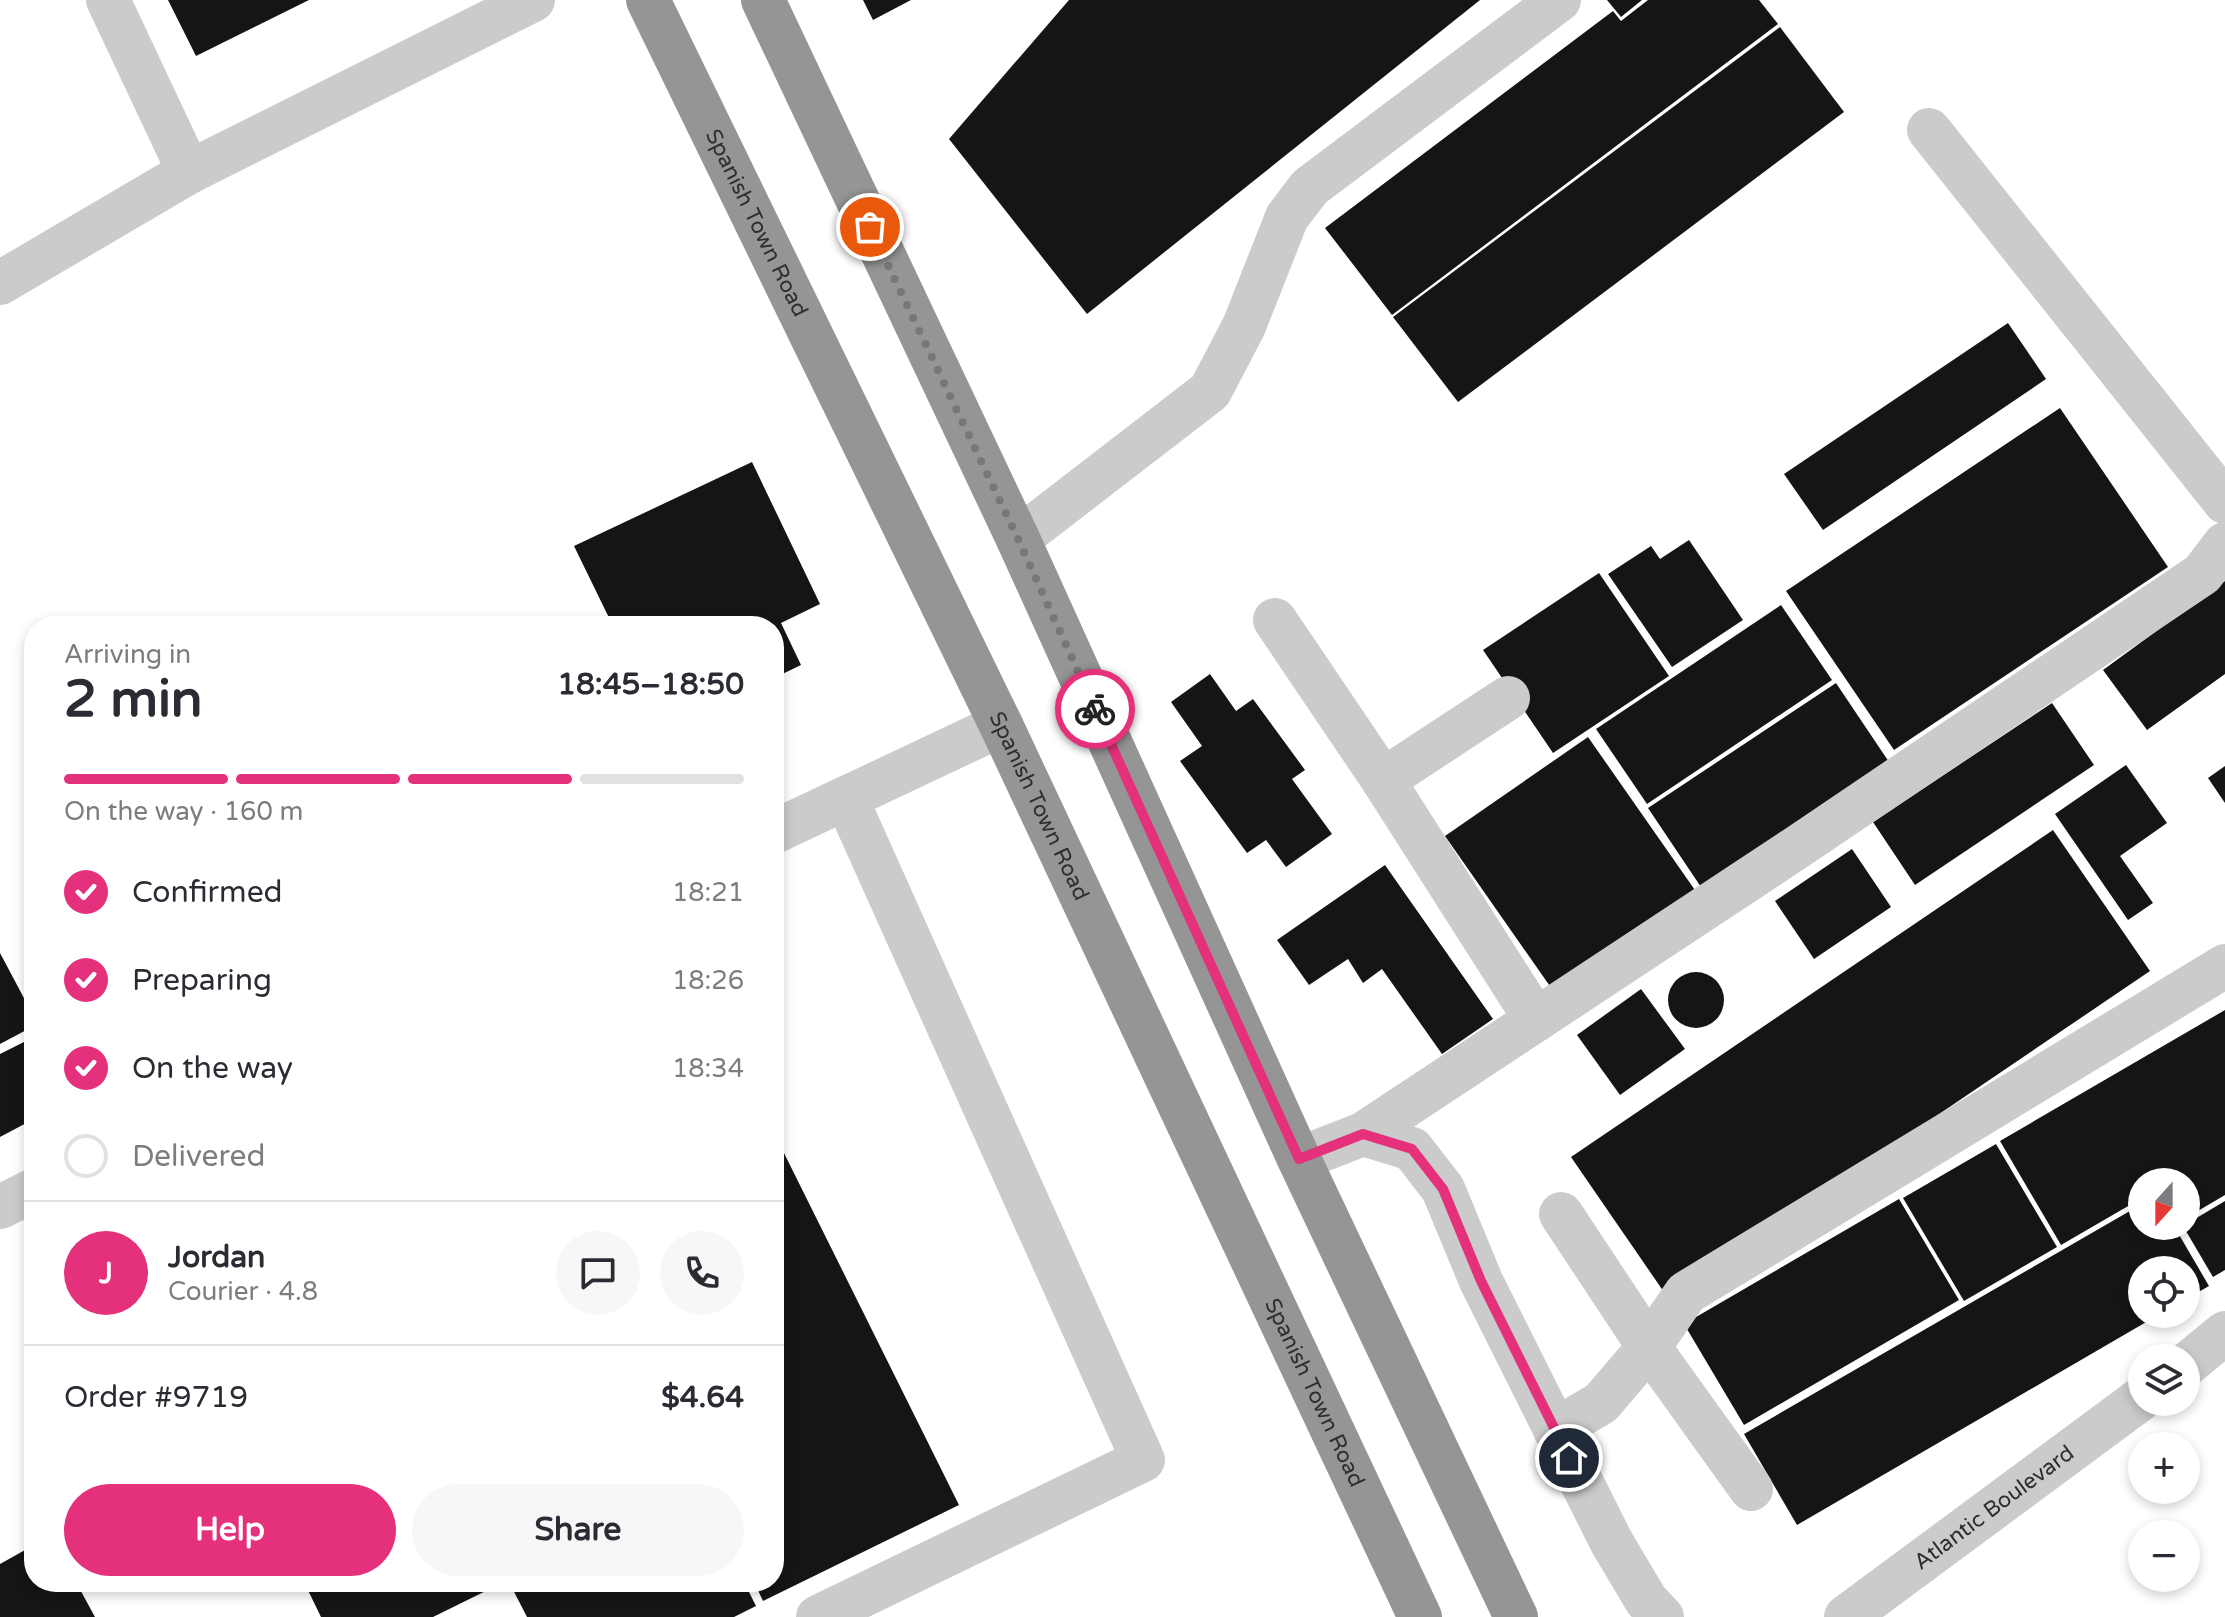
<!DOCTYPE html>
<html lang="en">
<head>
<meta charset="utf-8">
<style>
	:root { --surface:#fff; --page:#f7f7f7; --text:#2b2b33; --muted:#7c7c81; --line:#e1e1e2; --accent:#e5307b }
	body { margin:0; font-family:"Varela Round",sans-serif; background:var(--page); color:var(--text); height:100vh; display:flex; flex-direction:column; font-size:30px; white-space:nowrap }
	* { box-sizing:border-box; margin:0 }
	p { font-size:26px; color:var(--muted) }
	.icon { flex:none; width:44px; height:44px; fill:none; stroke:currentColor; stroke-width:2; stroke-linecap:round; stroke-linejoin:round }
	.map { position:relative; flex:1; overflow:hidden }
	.details { position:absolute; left:24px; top:616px; width:760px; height:976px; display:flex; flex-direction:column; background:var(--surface); border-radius:32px; box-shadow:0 4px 12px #0003 }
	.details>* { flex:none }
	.needle { width:52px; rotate:201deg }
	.fabs { position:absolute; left:2128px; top:1168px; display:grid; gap:16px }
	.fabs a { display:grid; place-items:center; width:72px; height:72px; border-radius:50%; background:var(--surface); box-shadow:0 4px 12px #0003; font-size:40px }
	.pin { position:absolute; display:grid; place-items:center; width:68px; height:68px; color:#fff; margin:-34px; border:4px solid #fff; border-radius:50%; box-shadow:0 2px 8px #0007 }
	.courier { position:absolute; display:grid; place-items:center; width:80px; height:80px; margin:-40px; border:6px solid #e5307b; border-radius:50%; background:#fff; color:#222; box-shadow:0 2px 10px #0007 }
	.head em { font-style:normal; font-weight:700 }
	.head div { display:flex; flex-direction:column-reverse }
	.head { display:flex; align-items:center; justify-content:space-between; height:136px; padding:0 40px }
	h1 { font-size:52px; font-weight:700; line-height:60px }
	.bar { display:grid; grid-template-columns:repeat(4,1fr); gap:12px 8px; align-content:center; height:96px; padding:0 40px }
	.bar i { height:10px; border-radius:6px; background:var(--line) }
	.bar .active { background:var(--accent) }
	.bar p { grid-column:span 4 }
	.line { display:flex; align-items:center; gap:20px; padding:0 40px; border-top:2px solid var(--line) }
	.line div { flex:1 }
	.round { display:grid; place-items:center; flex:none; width:84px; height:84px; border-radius:42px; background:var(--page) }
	ol { padding:0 40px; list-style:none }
	li { display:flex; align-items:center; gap:24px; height:88px }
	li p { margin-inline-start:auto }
	li .icon { padding:8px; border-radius:50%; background:var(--accent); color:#fff; stroke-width:4 }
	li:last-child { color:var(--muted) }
	li i { width:44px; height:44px; border:4px solid var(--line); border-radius:50% }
	.action { display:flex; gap:16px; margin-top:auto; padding:16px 40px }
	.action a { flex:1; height:92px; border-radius:48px; background:var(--accent); color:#fff; font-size:32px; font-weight:700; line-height:92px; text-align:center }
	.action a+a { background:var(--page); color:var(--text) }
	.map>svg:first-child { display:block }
	.building { fill:#151515 }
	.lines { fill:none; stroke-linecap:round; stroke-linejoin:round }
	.minor { stroke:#cbcbcb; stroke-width:44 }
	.highway { stroke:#959595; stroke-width:44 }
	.done { stroke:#777; stroke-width:8; stroke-dasharray:0 14.4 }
	.route { stroke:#e5307b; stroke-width:10 }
	.labels { text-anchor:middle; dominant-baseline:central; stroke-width:8; stroke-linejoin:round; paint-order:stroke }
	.street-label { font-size:22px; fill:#2e2e2e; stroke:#fff }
</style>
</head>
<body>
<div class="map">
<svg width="2225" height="1617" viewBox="0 0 2225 1617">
	<rect width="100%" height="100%" fill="#fff"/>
	<!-- building -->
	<g class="building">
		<path d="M168,0H309L196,56Z"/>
		<path d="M863,0H911L873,20Z"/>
		<path d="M1069,0H1480L1087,314L949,139Z"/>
		<path d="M1607,0H1642L1621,17Z"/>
		<path d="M1648,0H1759L1778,24L1392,315L1325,228L1613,11L1621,21Z"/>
		<path d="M1780,27L1844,112L1458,402L1393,317Z"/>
		<path d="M2008,323L2046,379L1823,530L1784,474Z"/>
		<path d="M2060,408L2168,567L1894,750L1786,591Z"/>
		<path d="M752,462L820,604L781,623L801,665L774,678V626H613L574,546Z"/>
		<path d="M1689,540L1743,620L1672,667L1608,574L1651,546L1660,559Z"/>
		<path d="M1599,573L1669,676L1553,753L1483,650Z"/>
		<path d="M2225,581V674L2147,730L2103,670Z"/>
		<path d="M1781,605L1832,680L1647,804L1596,729Z"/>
		<path d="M1210,674L1236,711L1253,699L1305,770L1292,779L1332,834L1286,867L1266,840L1247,853L1180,761L1202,746L1171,702Z"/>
		<path d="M1836,683L1891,765L1703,890L1648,808Z"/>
		<path d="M2052,703L2094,765L1915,885L1873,822Z"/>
		<path d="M1588,737L1697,893L1554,992L1445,836Z"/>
		<path d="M2126,765L2167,823L2120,856L2153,903L2128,920L2055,814Z"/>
		<path d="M2225,766V803L2208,778Z"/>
		<path d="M2053,830L2150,971L1668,1298L1571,1157Z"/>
		<path d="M1852,849L1891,907L1814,959L1775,901Z"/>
		<path d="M1385,865L1493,1019L1442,1054L1382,969L1363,983L1348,959L1309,985L1277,940Z"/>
		<path d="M0,953L34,1017V1026L0,1044Z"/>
		<circle cx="1696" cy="1000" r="28"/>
		<path d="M1641,989L1685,1049L1620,1095L1577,1035Z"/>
		<path d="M2225,1010V1195L2186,1218V1182H2142V1198L2061,1245L2000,1141Z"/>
		<path d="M32,1038L34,1042V1119L0,1137V1054Z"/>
		<path d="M1996,1144L2057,1247L1964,1301L1903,1198Z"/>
		<path d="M780,1145L959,1505L763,1601L754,1582H774V1148Z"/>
		<path d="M1899,1199L1959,1300L1744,1425L1684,1324Z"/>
		<path d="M2225,1201V1270L2213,1277L2183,1226Z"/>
		<path d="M2142,1204V1226H2174L2209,1286L2186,1299V1270H2142V1314H2160L1797,1525L1744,1434Z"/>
		<path d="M34,1545V1582H76L95,1617H0V1564Z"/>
		<path d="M304,1582H504L433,1617H321Z"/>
		<path d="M509,1582H744L756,1606L734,1617H527Z"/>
	</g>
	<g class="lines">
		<!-- minor -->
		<g class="minor">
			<path d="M108,0L189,172"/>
			<path d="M1929,130L2225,502"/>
			<path d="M0,283L189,172L533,0"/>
			<path d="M1018,539L1210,391L1244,326L1287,217L1310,187L1559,0"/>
			<path d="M1275,620L1383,780L1536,1020"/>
			<path d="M1383,780L1508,698"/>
			<path d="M774,832L846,798"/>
			<path d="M1363,1134L1796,848L2202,574L2225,544"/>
			<path d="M1299,1159L1363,1134L1412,1149L1443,1189L1481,1281L1611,1541L1646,1600L1662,1617"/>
			<path d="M0,1207L34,1190"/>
			<path d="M1561,1214L1649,1347L1751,1489"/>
			<path d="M2186,1365L2225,1333"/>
			<path d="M1555,1430L1601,1403L1649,1347L1686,1293L2225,966"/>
			<path d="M818,1617L1143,1460L846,798L1001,725"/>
			<path id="s1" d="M1846,1617L2142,1398"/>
		</g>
		<!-- highway -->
		<g class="highway">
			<path id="s2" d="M648,0L1001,725L1420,1617"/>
			<path d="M763,0L1018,539L1299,1159L1516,1617"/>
		</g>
	</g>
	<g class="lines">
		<!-- done -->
		<path class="done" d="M870,227L1018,539L1095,709"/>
		<!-- route -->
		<path class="route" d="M1095,709L1299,1159L1363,1134L1412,1149L1443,1189L1481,1281L1569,1458"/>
	</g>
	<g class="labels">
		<!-- street labels -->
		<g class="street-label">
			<text stroke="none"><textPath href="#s2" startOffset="248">Spanish Town Road</textPath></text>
			<text stroke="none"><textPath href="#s2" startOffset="896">Spanish Town Road</textPath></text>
			<text stroke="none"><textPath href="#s2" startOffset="1544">Spanish Town Road</textPath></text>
			<text stroke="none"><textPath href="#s1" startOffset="184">Atlantic Boulevard</textPath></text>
		</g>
	</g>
</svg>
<div class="fabs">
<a><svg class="needle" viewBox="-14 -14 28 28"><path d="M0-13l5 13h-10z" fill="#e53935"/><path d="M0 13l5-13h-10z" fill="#7c7c81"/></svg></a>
<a><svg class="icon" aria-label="locate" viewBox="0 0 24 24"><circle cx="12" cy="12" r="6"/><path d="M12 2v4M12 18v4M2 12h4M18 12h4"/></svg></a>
<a><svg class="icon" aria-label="layers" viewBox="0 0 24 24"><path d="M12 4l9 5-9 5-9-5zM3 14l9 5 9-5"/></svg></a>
<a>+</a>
<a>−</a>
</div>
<div class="pin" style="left:870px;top:227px;background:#ea580c"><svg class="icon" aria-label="bag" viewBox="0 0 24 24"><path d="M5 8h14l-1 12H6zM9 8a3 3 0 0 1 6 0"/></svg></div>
<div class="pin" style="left:1569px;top:1458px;background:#1f2937"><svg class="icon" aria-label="home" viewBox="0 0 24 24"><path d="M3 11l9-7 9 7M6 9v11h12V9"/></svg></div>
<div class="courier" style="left:1095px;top:709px"><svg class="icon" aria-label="bike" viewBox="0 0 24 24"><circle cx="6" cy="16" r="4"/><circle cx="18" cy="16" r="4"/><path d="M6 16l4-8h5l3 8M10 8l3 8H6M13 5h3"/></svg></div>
<section class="details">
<div class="head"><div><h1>2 min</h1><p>Arriving in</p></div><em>18:45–18:50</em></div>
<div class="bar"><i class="active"></i><i class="active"></i><i class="active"></i><i></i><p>On the way · 160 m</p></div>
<ol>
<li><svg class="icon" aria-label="check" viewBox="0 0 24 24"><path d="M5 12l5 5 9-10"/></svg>Confirmed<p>18:21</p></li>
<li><svg class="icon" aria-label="check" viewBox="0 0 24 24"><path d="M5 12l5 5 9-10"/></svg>Preparing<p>18:26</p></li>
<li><svg class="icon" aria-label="check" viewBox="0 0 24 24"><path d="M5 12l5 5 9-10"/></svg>On the way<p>18:34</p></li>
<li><i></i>Delivered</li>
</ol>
<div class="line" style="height:144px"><b class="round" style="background:var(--accent);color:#fff">J</b><div><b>Jordan</b><p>Courier · 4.8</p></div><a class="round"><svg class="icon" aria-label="chat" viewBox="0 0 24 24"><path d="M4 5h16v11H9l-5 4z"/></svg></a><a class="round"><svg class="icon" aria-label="phone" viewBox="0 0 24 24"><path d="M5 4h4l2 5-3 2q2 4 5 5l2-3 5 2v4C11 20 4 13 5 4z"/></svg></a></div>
<div class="line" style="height:104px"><div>Order #9719</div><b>$4.64</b></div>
<div class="action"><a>Help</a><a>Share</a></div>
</section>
</div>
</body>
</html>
